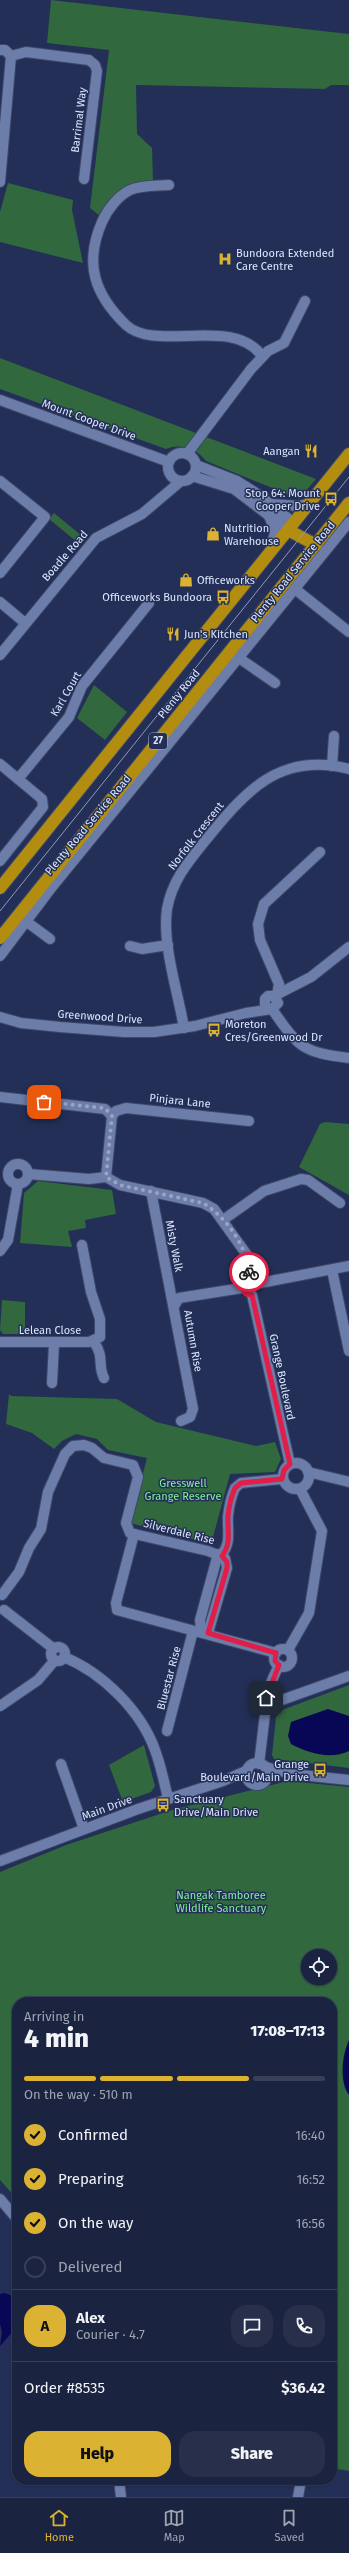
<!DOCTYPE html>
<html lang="en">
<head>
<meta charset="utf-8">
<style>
	:root { --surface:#1a2340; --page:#272f4b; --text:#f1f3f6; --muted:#9fa4b1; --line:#384059; --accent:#dcb233 }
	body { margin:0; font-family:"Fira Sans",sans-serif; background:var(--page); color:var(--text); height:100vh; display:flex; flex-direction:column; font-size:15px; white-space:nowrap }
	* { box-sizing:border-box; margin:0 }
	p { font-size:13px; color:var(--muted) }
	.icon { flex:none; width:22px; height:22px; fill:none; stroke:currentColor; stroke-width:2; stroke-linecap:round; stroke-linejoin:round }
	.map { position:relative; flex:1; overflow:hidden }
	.drawer { position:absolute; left:12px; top:1997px; width:325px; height:488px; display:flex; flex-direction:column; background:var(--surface); border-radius:16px; box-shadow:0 1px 3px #0004,0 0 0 1px var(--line) }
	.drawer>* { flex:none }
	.controls { position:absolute; left:301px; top:1949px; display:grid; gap:8px }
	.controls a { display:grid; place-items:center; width:36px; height:36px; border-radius:50%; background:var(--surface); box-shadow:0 1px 3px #0004,0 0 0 1px var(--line); font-size:20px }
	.pin { position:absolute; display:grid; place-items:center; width:34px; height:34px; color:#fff; margin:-17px; border-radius:8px; box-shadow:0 2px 6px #0006 }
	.courier { position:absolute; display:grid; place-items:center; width:40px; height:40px; margin:-20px; border:3px solid #e11d48; border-radius:50%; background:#fff; color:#222; box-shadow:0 1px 5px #0007 }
	.overview em { font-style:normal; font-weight:800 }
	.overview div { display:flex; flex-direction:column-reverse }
	.overview { display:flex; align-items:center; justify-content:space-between; height:68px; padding:0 12px }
	h1 { font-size:26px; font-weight:800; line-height:30px }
	.bar { display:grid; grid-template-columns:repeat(4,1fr); gap:6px 4px; align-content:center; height:48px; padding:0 12px }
	.bar i { height:5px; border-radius:3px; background:var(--line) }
	.bar .current { background:var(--accent) }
	.bar p { grid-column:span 4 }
	.line { display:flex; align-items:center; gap:10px; padding:0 12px; border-top:1px solid var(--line) }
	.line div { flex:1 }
	.round { display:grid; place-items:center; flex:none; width:42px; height:42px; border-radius:16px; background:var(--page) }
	ol { padding:0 12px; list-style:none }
	li { display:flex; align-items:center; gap:12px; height:44px }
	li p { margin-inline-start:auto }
	li .icon { padding:4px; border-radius:50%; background:var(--accent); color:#111; stroke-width:4 }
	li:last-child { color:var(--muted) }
	li i { width:22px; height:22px; border:2px solid var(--line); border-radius:50% }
	.button { display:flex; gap:8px; margin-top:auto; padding:8px 12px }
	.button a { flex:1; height:46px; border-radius:16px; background:var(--accent); color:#111; font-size:16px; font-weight:800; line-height:46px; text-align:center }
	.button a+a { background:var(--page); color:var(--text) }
	.menu { display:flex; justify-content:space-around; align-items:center; height:56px; border-top:1px solid var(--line); background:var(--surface); font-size:11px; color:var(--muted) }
	.menu a { display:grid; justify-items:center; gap:2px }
	.menu .current { color:var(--accent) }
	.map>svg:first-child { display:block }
	.green { fill:#31683d; fill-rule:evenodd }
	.water { fill:#080756 }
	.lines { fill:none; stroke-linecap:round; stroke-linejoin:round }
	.minor-casing { stroke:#3e4869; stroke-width:12 }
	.highway-casing { stroke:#3e4869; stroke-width:14 }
	.minor { stroke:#6d7daa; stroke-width:10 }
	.highway { stroke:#b38d0f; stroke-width:12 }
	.tram { stroke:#8f9ab8; stroke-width:1 }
	.done { stroke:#9ba5c3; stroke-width:4; stroke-dasharray:0 7.2 }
	.route { stroke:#e11d48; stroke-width:5 }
	.labels { text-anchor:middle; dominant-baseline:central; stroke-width:3; stroke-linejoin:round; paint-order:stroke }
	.shield { fill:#232f56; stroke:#a4aecc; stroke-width:1 }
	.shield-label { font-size:10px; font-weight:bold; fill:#dbe5fe }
	.street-label { font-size:11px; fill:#dbe5fe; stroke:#232f56 }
	.poi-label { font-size:11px; fill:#dbe5fe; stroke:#232f56; text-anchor:start }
	.park-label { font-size:11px; fill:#80f198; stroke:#232f56 }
</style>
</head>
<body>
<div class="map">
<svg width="349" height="2497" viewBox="0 0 349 2497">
	<rect width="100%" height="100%" fill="#232f56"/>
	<!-- green -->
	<g class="green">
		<path d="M51,0L349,34V85H331L325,89L136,85L137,134L152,148L153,181L141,182L100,216L90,208L109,50L47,43Z"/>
		<path d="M8,183L73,200L72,210L83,263L0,242V212Z"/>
		<path d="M0,358L316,479L299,499L206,461C196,448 180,443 166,449L0,389Z"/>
		<path d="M54,513L82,536L77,542L49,519Z"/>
		<path d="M94,685L127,712L105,740L77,718Z"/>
		<path d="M325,1122L349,1124V1195L299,1167L320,1124Z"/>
		<path d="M38,1181L112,1190L116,1214L85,1220L86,1228L68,1231L72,1247L20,1243L24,1193Z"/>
		<path d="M2,1300L25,1302V1334H3L0,1330Z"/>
		<path d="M9,1394L11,1396L117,1399L156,1422L256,1446L275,1442L281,1459L275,1472L230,1474L212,1541L208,1543L130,1523L147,1458L108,1450L97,1439L76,1434L62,1441L54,1449L32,1433L6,1424Z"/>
		<path d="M349,1685V1768L274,1759L272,1755L276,1717L282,1710Z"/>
		<path d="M144,1745L155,1786L151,1792L123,1802L109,1765Z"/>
		<path d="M288,1781L349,1787V2471L332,2468V2002H17V2199L0,2180V1872L66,1845L172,1810ZM308,1956H330V1978H308Z"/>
	</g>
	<!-- water -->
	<g class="water">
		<path d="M328,1709L349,1716V1751C330,1760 308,1753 291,1744L288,1736L291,1722Z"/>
		<path d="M349,2040V2095C339,2082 342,2055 349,2040Z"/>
		<path d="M5,2293L17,2298V2327L0,2346L2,2332L0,2324V2294Z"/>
	</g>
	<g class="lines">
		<!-- minor casing -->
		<g class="minor-casing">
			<g id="minor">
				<path d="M0,50H5L11,56L26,52L89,60L95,65L97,71L84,179"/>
				<path d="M0,182L11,56"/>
				<path d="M169,185C156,186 142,185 130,190C118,196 107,210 102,222C84,263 94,294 126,325C156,353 233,315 262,356"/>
				<path d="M0,400L169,462"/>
				<circle cx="182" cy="467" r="14"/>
				<path d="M187,454L251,369L268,351L284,343L305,301"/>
				<path d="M196,465L237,481L256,493L294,523"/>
				<path d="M192,476L234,489L288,530"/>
				<path d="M0,481L45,517L0,573"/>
				<path d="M271,504L299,506L310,503"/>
				<path d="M269,516L275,531L271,550"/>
				<path d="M295,589L349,632"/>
				<path d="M0,602L25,623"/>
				<path d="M0,655L96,538L142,514L181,481"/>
				<path d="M239,658L275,683"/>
				<path d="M0,764L42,799L43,807L0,861"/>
				<path d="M332,766L334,736"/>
				<path d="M18,779L69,717L82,686L149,603"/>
				<path d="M27,922L50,939"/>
				<path d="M130,946L142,949L168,945"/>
				<path d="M0,956L52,887L349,522"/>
				<path d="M277,995L279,984L260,940L258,924L264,904L320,852"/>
				<path d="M274,996L311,977L349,947"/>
				<path d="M272,1009C299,1048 302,1052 349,1058"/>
				<path d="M0,1017L21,1023L60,1027L124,1032H154L195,1026L246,1013L272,1009L278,1003L274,996H268L265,999V1006L268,1009"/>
				<path d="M184,1028C178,992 162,945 167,909C172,881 188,862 205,841C245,792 279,751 349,769"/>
				<path d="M0,1097L105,1109L112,1116L106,1177"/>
				<path d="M112,1116L116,1111L126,1108L249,1121"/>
				<circle cx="18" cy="1174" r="10"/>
				<path d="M28,1174L89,1179L106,1177L120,1185L203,1203L214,1209L247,1255L250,1276"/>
				<path d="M151,1191L193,1409L190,1417L181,1421"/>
				<path d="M223,1220L264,1191L301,1179L308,1180L340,1203"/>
				<path d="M0,1251L8,1240L18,1184"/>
				<path d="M332,1270L349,1351"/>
				<path d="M260,1283L349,1266"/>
				<path d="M252,1295L290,1464"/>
				<path d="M174,1306L179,1298L242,1288"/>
				<path d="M0,1342H89L100,1337V1319L91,1292L82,1245"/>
				<path d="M94,1342C105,1358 97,1364 104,1378"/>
				<path d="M52,1383L54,1344"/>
				<circle cx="296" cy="1476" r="13"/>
				<path d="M308,1472L349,1482"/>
				<path d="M134,1534L116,1603L117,1610L276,1653"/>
				<path d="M221,1555C232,1543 227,1531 228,1516C229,1506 231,1497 235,1488L241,1483L282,1479"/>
				<path d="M2,1595L19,1572L29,1548L41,1529L48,1492L65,1454L73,1446L84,1445L92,1448L104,1458L133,1465L138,1477L126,1523L130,1533L208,1551L225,1558L227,1568L208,1633"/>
				<path d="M4,1610L54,1649"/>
				<path d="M205,1632L201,1629L200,1620L218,1554"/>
				<circle cx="58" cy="1654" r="7"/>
				<circle cx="283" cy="1658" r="9"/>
				<path d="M288,1650L309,1613L322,1531L300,1489"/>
				<path d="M64,1657C103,1673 141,1711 155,1750C161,1766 164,1782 168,1798"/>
				<path d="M0,1706L38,1680L55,1660"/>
				<path d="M265,1706L349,1676"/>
				<path d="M167,1731L193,1631"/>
				<circle cx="257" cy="1774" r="11"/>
				<path d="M61,1764L84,1829"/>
				<path d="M259,1764L268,1689L279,1665"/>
				<path d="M266,1767L291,1774L349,1780"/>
				<path d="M0,1861L138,1809L223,1781L248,1770"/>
				<path d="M0,2199L17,2219"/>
				<path d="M119,2480L121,2497"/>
				<path d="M298,2497L301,2480"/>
			</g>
		</g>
		<!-- highway casing -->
		<g class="highway-casing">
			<g id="highway">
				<path d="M288,530L316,545"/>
				<path d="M0,888L349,454"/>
				<path d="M0,938L349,503"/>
			</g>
		</g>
		<!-- minor -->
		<use href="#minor" class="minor"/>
		<!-- highway -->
		<use href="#highway" class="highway"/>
		<!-- tram -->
		<path class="tram" d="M0,911L349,477"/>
	</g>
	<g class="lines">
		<!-- done -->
		<path class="done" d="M44,1102L105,1108L112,1116L106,1177L120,1185L203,1203C225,1216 247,1246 249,1272"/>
		<!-- route -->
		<path class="route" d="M249,1272L250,1276L243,1280L242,1288L246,1294L252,1295L290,1464L284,1470L282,1479L241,1483L235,1488C231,1497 229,1506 228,1516C227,1531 232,1543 222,1556L227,1562V1568L208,1633L276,1653L275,1661L279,1665L266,1698"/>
	</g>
	<!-- icons -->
	<defs>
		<g id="hospital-bare" transform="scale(1.08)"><path d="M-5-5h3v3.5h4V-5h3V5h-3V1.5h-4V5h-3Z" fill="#dcb233" stroke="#232f56" stroke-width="2.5" paint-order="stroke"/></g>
		<g id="restaurant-bare" transform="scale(1.08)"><path d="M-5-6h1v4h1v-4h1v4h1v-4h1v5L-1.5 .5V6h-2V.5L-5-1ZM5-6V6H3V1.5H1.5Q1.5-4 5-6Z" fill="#dcb233" stroke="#232f56" stroke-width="2.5" paint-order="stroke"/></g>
		<g id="bus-bare" transform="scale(1.08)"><path d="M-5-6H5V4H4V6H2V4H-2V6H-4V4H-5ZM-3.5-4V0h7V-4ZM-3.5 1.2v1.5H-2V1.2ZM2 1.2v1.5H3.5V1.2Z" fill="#dcb233" stroke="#232f56" stroke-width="2.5" paint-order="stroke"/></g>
		<g id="shop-bare" transform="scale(1.08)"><path d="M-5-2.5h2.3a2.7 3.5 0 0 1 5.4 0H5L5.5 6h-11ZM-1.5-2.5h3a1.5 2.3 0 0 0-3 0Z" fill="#dcb233" stroke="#232f56" stroke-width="2.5" paint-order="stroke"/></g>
	</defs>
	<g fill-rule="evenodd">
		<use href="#hospital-bare" x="225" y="259"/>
		<use href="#restaurant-bare" x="311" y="451"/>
		<use href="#bus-bare" x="331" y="499"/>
		<use href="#shop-bare" x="213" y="534"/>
		<use href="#shop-bare" x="186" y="580"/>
		<use href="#bus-bare" x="223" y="597"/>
		<use href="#restaurant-bare" x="173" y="634"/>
		<use href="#bus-bare" x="214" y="1030"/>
		<use href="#bus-bare" x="320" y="1770"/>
		<use href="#bus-bare" x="163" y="1805"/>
	</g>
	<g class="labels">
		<!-- shield labels -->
		<rect class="shield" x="149" y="733" width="18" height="16" rx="3"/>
		<g class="shield-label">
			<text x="158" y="741">27</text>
		</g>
		<!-- street labels -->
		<g class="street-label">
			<text transform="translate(79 120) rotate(-83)">Barrimal Way</text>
			<text transform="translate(89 420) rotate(20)">Mount Cooper Drive</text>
			<text transform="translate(65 556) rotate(-49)">Boadle Road</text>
			<text transform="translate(293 572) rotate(-51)">Plenty Road Service Road</text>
			<text transform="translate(66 694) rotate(-60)">Karl Court</text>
			<text transform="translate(179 694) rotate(-51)">Plenty Road</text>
			<text transform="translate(88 825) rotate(-50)">Plenty Road Service Road</text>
			<text transform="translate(196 836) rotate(-52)">Norfolk Crescent</text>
			<text transform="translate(100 1017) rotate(4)">Greenwood Drive</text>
			<text transform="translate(180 1101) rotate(6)">Pinjara Lane</text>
			<text transform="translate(174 1246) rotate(79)">Misty Walk</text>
			<text x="50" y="1330">Lelean Close</text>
			<text transform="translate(193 1341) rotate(80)">Autumn Rise</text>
			<text transform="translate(282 1377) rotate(78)">Grange Boulevard</text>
			<text transform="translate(179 1532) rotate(14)">Silverdale Rise</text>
			<text transform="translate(169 1678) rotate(-75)">Bluestar Rise</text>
			<text transform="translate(107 1808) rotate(-20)">Main Drive</text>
		</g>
		<!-- poi labels -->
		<g class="poi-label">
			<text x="236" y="253">Bundoora Extended<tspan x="236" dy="13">Care Centre</tspan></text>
			<text x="300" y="451" text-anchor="end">Aangan</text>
			<text x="320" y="493" text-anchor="end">Stop 64: Mount<tspan x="320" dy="13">Cooper Drive</tspan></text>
			<text x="224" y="528">Nutrition<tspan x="224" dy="13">Warehouse</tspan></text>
			<text x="197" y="580">Officeworks</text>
			<text x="212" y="597" text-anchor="end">Officeworks Bundoora</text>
			<text x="184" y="634">Jun's Kitchen</text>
			<text x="225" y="1024">Moreton<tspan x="225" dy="13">Cres/Greenwood Dr</tspan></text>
			<text x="309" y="1764" text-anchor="end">Grange<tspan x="309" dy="13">Boulevard/Main Drive</tspan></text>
			<text x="174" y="1799">Sanctuary<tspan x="174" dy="13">Drive/Main Drive</tspan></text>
		</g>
		<!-- park labels -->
		<g class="park-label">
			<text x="183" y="1483">Gresswell<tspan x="183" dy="13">Grange Reserve</tspan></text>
			<text x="221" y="1895">Nangak Tamboree<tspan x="221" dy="13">Wildlife Sanctuary</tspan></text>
		</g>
	</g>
</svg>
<div class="controls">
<a><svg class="icon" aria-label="locate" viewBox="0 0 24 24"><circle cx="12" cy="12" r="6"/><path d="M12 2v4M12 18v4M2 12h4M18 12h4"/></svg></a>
</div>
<div class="pin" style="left:44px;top:1102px;background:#ea580c"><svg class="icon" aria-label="bag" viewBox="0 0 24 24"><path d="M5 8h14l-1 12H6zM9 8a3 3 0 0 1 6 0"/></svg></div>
<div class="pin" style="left:266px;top:1698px;background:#1f2937"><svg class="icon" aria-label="home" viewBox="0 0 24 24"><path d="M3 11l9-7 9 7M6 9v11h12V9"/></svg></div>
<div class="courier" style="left:249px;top:1272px"><svg class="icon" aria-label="bike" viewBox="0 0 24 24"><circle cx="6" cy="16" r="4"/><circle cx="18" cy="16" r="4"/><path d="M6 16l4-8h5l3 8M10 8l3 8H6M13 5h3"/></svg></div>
<section class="drawer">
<div class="overview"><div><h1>4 min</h1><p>Arriving in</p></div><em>17:08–17:13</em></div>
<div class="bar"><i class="current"></i><i class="current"></i><i class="current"></i><i></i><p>On the way · 510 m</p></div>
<ol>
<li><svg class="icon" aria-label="check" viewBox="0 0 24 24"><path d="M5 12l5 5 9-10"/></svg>Confirmed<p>16:40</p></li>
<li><svg class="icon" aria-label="check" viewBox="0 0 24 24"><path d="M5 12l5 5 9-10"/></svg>Preparing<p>16:52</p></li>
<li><svg class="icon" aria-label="check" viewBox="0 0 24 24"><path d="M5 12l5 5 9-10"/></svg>On the way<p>16:56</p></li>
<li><i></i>Delivered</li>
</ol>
<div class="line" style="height:72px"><b class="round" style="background:var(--accent);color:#111">A</b><div><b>Alex</b><p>Courier · 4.7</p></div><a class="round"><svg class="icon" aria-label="chat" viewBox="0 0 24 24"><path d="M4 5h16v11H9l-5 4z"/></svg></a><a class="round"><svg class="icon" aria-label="phone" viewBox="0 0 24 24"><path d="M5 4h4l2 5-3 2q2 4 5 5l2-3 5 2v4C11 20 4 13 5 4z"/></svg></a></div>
<div class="line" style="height:52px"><div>Order #8535</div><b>$36.42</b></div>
<div class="button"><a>Help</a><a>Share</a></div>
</section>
</div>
<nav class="menu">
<a class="current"><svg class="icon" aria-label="home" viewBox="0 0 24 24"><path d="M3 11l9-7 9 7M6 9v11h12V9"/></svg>Home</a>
<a><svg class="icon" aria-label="map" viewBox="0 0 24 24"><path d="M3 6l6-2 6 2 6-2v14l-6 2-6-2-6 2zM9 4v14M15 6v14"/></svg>Map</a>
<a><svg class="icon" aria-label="saved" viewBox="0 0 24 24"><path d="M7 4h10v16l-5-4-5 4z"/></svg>Saved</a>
</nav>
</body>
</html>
